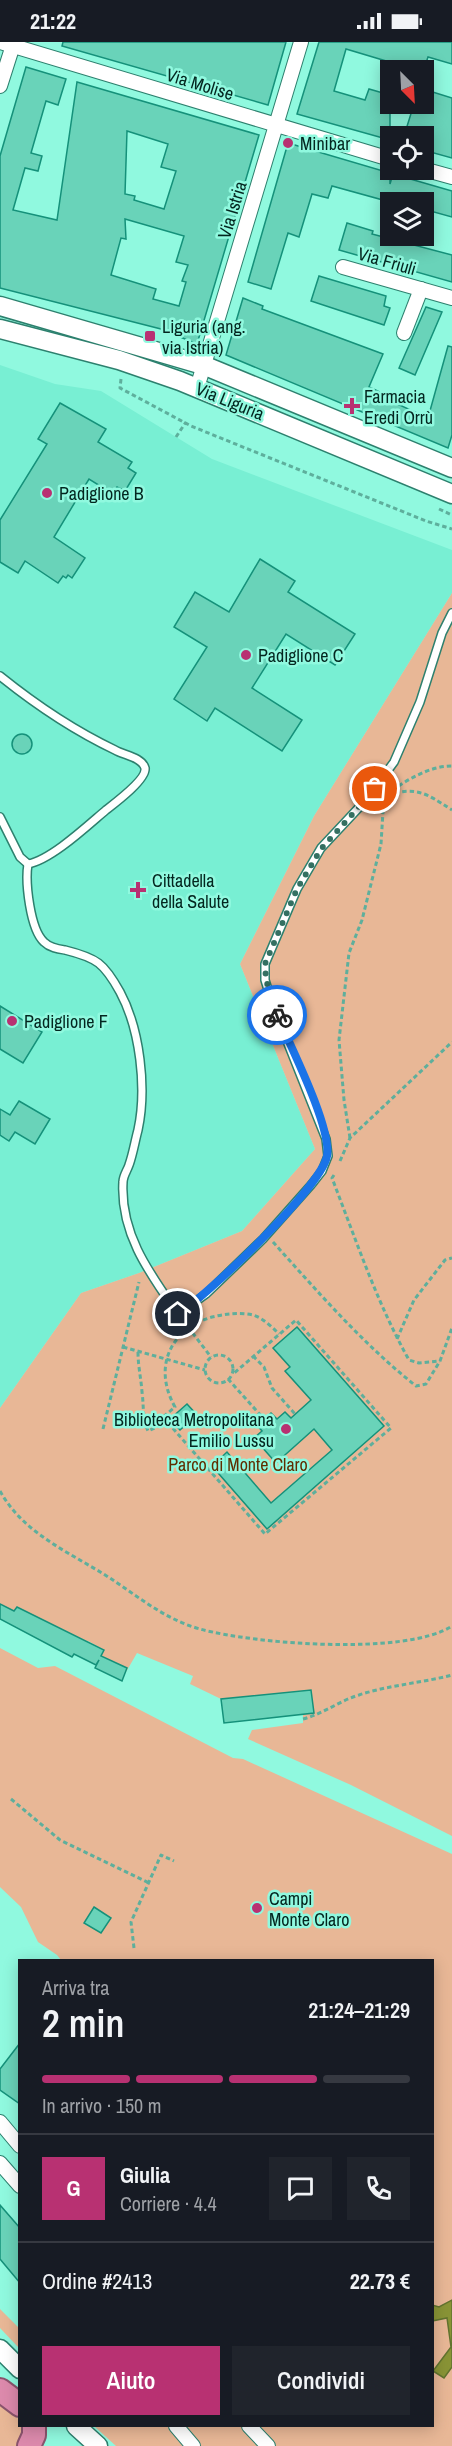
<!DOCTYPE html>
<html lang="it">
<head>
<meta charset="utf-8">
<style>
	:root { --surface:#171b24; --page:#20242c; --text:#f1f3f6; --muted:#9ea1a6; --line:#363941; --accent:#b83172 }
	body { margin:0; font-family:"Archivo Narrow",sans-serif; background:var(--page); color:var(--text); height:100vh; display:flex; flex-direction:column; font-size:22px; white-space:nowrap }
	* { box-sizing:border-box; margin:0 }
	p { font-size:20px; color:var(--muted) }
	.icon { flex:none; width:33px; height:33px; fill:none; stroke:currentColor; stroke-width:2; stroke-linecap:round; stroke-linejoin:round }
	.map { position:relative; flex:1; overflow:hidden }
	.sheet { position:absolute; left:18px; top:1917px; width:416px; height:468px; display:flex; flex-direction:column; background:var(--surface); border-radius:0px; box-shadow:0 3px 15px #0003 }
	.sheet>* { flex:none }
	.needle { width:39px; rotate:156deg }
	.tools { position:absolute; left:380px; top:18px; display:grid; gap:12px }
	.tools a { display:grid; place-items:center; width:54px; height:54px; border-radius:0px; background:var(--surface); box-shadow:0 3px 15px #0003; font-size:30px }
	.pin { position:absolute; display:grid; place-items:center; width:51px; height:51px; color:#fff; margin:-26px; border:3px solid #fff; border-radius:50%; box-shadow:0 2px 6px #0007 }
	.courier { position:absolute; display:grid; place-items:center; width:60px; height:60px; margin:-30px; border:4px solid #1a73e8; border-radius:50%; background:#fff; color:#222; box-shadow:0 2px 8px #0007 }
	.summary em { font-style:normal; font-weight:600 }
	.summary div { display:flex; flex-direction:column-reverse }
	.summary { display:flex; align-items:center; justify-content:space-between; height:102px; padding:0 24px }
	h1 { font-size:39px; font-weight:600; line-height:45px }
	.bar { display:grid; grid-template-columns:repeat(4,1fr); gap:9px 6px; align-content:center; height:72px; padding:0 24px }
	.bar i { height:8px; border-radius:4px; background:var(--line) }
	.bar .current { background:var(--accent) }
	.bar p { grid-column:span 4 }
	.line { display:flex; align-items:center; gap:15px; padding:0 24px; border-top:2px solid var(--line) }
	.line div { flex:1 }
	.round { display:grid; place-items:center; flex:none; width:63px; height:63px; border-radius:0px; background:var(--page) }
	.button { display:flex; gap:12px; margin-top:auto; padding:12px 24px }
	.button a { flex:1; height:69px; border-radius:0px; background:var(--accent); color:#fff; font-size:24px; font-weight:600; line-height:69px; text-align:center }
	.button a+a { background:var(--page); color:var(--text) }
	.status { display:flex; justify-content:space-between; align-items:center; height:42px; padding:0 30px; background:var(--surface); direction:ltr }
	.status svg { height:16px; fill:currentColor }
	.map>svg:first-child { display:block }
	.built { fill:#78efd3 }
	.green { fill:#e8b796 }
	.water { fill:#899436; stroke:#61732f; stroke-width:1.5 }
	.building { fill:#69d3b9; stroke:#15917a; stroke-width:1.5; fill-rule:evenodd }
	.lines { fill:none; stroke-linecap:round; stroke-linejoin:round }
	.service-casing { stroke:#2d806e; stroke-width:10 }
	.minor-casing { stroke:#2d806e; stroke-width:16 }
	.tertiary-casing { stroke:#2d806e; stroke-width:21 }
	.trunk-casing { stroke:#8a546d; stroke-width:26 }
	.path { stroke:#5eaf9c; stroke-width:3; stroke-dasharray:4.5 3; stroke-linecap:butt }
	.service { stroke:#fff; stroke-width:7 }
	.minor { stroke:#fff; stroke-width:14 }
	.tertiary { stroke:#fff; stroke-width:18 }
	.trunk { stroke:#dc8aac; stroke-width:22 }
	.done { stroke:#347062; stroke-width:6; stroke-dasharray:0 10.8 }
	.route { stroke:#1a73e8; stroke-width:8 }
	.poi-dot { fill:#b83172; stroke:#90f9df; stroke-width:2 }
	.labels { text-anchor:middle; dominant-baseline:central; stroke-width:5; stroke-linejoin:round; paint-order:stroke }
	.street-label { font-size:18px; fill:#03261f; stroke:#90f9df }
	.poi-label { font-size:18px; fill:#03261f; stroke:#90f9df; text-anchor:start }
	.park-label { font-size:18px; fill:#5f2d00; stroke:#90f9df }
</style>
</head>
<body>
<div class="status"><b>21:22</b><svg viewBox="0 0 49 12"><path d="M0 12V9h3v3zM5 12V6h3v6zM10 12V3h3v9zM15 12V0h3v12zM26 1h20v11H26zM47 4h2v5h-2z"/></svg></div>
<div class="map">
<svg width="452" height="2404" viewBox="0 0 452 2404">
	<rect width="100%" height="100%" fill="#90f9df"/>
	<!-- built -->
	<path class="built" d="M0,323L55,342L101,349L212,417L452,508V551L314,774L240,922L315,1107L242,1189L139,1231L81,1251L0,1366Z"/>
	<!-- green -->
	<g class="green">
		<path d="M452,551V1794L351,1743L248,1697L252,1688L303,1681V1673L313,1671L311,1648L221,1657L190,1642L193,1634L137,1611L126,1630L127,1626L101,1614L104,1608L88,1599L86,1601L17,1565L14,1569L0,1562V1366L81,1251L139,1231L242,1189L315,1107L240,922L314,774Z"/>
		<path d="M0,1606L38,1626L55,1624L233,1716L243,1717L452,1812V2404H116L94,2384H432V1918H61L57,1913L38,1900L21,1865L0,1845Z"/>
		<path d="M0,2267L19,2286V2306L0,2286Z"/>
		<path d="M0,2360L18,2376L20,2384L25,2387L20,2404H0Z"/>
	</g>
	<!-- water -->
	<path class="water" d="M452,2258V2325L444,2336L433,2329L451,2305L447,2276L432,2279V2263L439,2265Z"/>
	<!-- building -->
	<g class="building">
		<path d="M63,0H286L268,63L62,4Z"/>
		<path d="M319,0H452V22L428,15L423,30L346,7L334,49L365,58L369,47L390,53V98L297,72Z"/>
		<path d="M26,25L66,37L58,63L46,59L31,111L42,114L38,129L25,126L13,168L57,178L77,40L259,93L197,302L161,287L0,246V114ZM127,89L168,102L161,125L176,129L164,167L134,158L135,154L125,152ZM125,177L184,194L176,220L188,223L182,239L186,240L179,264L153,257L156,247L111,233L121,196L126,197Z"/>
		<path d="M423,47L452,56V116L423,108V94H404L414,62H423Z"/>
		<path d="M288,101L390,131V142L393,132L452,149V175L423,167V160H400L384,156L383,158L332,144L328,156L312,152L299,195L288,191L271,247L248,240Z"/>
		<path d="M347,181L373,189L372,192L452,213V240L339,208Z"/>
		<path d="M319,234L386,254L384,264L390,266L384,283L311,259Z"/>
		<path d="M243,256L263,264L262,267L383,312L369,345L397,358L395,361L428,376L448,304L452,305V393L448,406L226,313Z"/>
		<path d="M426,265L442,270L415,333L399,326Z"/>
		<path d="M60,361L106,387L98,400L132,420L128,426L136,431L125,449L117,445L113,452L89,437L54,495L85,516L72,536L68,533L66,536L63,534L58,541L25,519L18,531L0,520V478L47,402L38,397Z"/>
		<path d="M260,517L295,539L288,550L355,592L335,623L286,592L252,646L302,678L282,709L215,666L207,679L174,657L207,605L174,585L195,550L229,570Z"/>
		<circle cx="22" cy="702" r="10"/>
		<path d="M0,964L42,990L23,1021L0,1007Z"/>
		<path d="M19,1059L50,1077L35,1102L15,1090L9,1099L0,1093V1067L10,1073Z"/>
		<path d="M297,1285L384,1384L267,1487L212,1424L227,1410L271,1461L332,1408L314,1387L276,1421L254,1396L262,1389L257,1383L271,1371L277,1377L285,1370L291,1376L311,1358L285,1329L290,1325L273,1306Z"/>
		<path d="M187,1362L197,1373L180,1388L170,1377Z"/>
		<path d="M0,1562L14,1569L17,1565L104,1608L101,1614L127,1626L122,1639L95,1626L99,1618L96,1623L74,1612L72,1615L0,1577Z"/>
		<path d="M311,1648L314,1671L224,1681L221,1657Z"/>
		<path d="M94,1865L111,1876L101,1891L84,1881Z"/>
		<path d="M20,2001V2062L0,2048V2027Z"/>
		<path d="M0,2163L20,2186V2241L0,2217Z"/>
	</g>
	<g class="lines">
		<!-- service casing -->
		<g class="service-casing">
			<g id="service">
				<path d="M0,634C36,663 73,688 115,708C123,713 142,715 145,726C147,737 115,761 106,768C87,784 51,818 28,822"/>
				<path d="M0,775L20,815L28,822"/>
				<path d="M28,822C25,840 30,887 44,900C50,906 58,907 65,908C97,916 104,921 120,950C140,987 147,1046 138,1088C135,1099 133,1112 129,1123C127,1129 123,1134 123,1140C120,1192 150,1232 178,1272L206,1252L263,1197L311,1143L322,1129L328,1114L326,1097L273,964L265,938V922L297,847L321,806L366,758L394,720L420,660L442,591L452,571"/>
			</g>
		</g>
		<!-- minor casing -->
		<g class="minor-casing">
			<g id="minor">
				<path d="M0,0L390,117"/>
				<path d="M0,44L14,0"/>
				<path d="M423,127L452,135"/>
				<path d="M343,225L452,256"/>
				<path d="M404,291L421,247"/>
				<path d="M197,346L301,0"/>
				<path d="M0,2080L20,2104"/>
				<path d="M0,2121L20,2144"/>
				<path d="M176,2384L193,2404"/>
				<path d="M249,2384L268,2404"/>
			</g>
		</g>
		<!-- tertiary casing -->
		<g class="tertiary-casing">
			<g id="tertiary">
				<path d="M0,264L203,323L452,426"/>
				<path d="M0,287L119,318L180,339L452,452"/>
				<path d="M0,2307L20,2327"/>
				<path d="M76,2384L98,2404"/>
			</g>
		</g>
		<!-- trunk casing -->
		<g class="trunk-casing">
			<g id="trunk">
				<path d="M0,2348L20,2363"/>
				<path d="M29,2404L34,2393V2384"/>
			</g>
		</g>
		<!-- path -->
		<g class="path">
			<path d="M121,337L120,346L191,384L426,479L452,487"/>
			<path d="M176,395L186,380"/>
			<path d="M439,467L452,473"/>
			<path d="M386,752C406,739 428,724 452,724"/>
			<path d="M350,1096L344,1058L339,998L349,911L362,878L381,802L384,753C418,745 424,750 452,768"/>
			<path d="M340,1119L350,1096L452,1000"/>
			<path d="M334,1133L332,1136C356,1198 377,1261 409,1318L419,1321L440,1319"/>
			<path d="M273,1200C318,1250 363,1302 416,1344L426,1342L440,1319L452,1286"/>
			<path d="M188,1285L211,1315"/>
			<path d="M397,1297L414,1258L445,1218L452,1216"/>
			<path d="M123,1305L205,1328"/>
			<path d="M138,1310C138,1324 141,1336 142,1350C144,1364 142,1375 148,1389L164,1382L163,1375L175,1365C153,1326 169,1288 212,1275C225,1272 240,1270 253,1273C263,1276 272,1285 279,1292"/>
			<circle cx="219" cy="1327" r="14"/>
			<path d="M253,1314L264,1325L272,1346L295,1372"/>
			<path d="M228,1337L264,1377"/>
			<path d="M163,1375L265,1492L391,1386L296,1278L233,1332"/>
			<path d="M103,1387L139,1240"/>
			<path d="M0,1449C22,1489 64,1508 102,1531C134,1551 163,1577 200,1587C254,1602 406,1614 452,1584"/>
			<path d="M303,1677C323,1672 339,1659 359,1653C389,1643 422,1641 452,1633"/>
			<path d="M11,1757L60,1798L149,1841"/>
			<path d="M134,1906L131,1880L161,1813L174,1819"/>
		</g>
		<!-- service -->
		<use href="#service" class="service"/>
		<!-- minor -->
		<use href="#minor" class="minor"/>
		<!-- tertiary -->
		<use href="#tertiary" class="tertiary"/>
		<!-- trunk -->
		<use href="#trunk" class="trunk"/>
	</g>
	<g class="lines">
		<!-- done -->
		<path class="done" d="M277,973L266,938L265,922L297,847L321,807L375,747"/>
		<!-- route -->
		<path class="route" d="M178,1272C208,1253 322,1144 327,1114C332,1086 290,1003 277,973"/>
	</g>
	<!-- markers -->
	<g class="poi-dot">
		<circle cx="288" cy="101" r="6"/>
		<rect x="144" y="288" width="12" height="12" rx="3"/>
		<path d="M349 355h6v6h6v6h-6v6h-6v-6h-6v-6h6z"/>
		<circle cx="47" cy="451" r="6"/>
		<circle cx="246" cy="613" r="6"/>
		<path d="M135 839h6v6h6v6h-6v6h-6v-6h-6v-6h6z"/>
		<circle cx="12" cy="979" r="6"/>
		<circle cx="286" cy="1387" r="6"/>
		<circle cx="257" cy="1866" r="6"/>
	</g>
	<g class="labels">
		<!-- street labels -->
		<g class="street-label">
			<text transform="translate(200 42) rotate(17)">Via Molise</text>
			<text transform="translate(232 168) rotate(-73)">Via Istria</text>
			<text transform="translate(387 219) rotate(16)">Via Friuli</text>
			<text transform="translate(230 359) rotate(22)">Via Liguria</text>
		</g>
		<!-- poi labels -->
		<g class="poi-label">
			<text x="300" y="101">Minibar</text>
			<text x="162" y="284">Liguria (ang.<tspan x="162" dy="21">via Istria)</tspan></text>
			<text x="364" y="354">Farmacia<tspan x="364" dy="21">Eredi Orrù</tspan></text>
			<text x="59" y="451">Padiglione B</text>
			<text x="258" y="613">Padiglione C</text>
			<text x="152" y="838">Cittadella<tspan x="152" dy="21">della Salute</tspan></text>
			<text x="24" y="979">Padiglione F</text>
			<text x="274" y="1377" text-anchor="end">Biblioteca Metropolitana<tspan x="274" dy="21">Emilio Lussu</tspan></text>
			<text x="269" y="1856">Campi<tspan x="269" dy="21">Monte Claro</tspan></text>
		</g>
		<!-- park labels -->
		<g class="park-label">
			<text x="238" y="1422">Parco di Monte Claro</text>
		</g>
	</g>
</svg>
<div class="tools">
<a><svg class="needle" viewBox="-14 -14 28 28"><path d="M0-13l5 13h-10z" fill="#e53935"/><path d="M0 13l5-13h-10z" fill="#9ea1a6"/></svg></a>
<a><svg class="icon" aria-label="locate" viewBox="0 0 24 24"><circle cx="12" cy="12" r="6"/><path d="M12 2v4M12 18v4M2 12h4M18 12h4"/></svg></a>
<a><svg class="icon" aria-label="layers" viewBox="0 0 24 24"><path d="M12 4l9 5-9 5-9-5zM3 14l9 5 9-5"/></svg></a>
</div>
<div class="pin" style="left:375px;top:747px;background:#ea580c"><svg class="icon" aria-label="bag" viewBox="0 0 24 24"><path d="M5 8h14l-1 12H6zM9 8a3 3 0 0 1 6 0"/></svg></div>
<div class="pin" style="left:178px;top:1272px;background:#1f2937"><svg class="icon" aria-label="home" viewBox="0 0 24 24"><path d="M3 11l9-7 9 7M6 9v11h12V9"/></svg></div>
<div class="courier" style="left:277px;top:973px"><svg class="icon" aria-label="bike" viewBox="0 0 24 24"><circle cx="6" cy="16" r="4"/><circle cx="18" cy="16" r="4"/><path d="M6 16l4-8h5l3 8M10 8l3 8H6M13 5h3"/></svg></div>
<section class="sheet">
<div class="summary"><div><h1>2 min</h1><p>Arriva tra</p></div><em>21:24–21:29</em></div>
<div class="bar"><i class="current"></i><i class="current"></i><i class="current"></i><i></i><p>In arrivo · 150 m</p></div>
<div class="line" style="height:108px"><b class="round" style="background:var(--accent);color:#fff">G</b><div><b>Giulia</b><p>Corriere · 4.4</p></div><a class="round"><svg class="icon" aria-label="chat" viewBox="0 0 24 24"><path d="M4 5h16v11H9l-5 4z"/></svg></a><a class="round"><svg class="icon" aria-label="phone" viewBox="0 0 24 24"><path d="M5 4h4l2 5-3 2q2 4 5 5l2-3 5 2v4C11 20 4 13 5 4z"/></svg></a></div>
<div class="line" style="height:78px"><div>Ordine #2413</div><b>22.73 €</b></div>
<div class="button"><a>Aiuto</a><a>Condividi</a></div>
</section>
</div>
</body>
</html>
